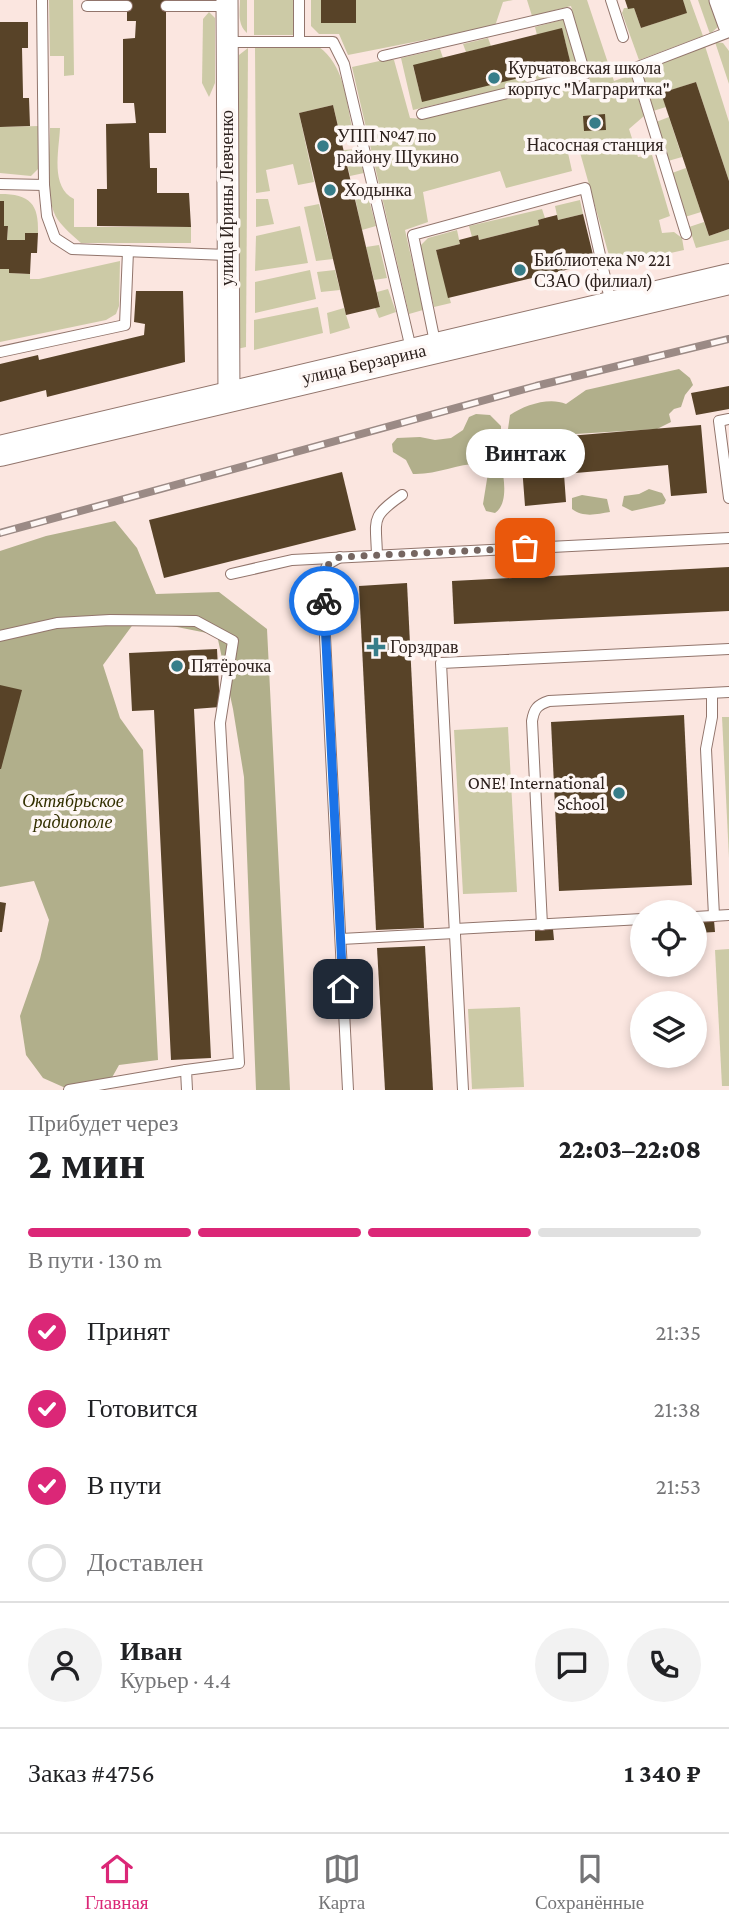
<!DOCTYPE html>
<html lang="ru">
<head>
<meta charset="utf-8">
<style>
	:root { --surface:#fff; --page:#f2f2f2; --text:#202124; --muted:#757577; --line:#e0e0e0; --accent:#db2777 }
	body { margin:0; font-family:"Crimson Pro",serif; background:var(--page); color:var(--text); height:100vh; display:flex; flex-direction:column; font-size:26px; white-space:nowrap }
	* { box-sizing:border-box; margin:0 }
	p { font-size:23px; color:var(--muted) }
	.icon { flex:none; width:38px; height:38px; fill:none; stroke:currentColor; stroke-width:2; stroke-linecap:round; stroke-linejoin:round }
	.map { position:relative; height:1090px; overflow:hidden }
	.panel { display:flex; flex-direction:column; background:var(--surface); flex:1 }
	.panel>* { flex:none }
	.fabs { position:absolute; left:630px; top:900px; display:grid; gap:14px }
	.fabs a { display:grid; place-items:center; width:77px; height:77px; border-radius:50%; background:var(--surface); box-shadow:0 4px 10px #0003; font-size:35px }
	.pin { position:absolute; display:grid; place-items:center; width:60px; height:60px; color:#fff; margin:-30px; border-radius:14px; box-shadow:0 4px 10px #0006 }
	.courier { position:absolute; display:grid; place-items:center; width:70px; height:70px; margin:-35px; border:5px solid #1a73e8; border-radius:50%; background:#fff; color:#222; box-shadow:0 2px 9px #0007 }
	.bubble { position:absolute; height:49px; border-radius:24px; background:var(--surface); box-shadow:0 4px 10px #0003; font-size:23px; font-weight:800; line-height:49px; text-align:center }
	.head em { font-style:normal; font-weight:800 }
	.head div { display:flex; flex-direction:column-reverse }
	.head { display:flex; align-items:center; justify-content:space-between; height:119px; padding:0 28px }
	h1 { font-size:46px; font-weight:800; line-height:52px }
	.bar { display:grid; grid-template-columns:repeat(4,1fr); gap:10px 7px; align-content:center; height:84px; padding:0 28px }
	.bar i { height:9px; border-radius:5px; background:var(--line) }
	.bar .current { background:var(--accent) }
	.bar p { grid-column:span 4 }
	.line { display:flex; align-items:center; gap:18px; padding:0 28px; border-top:2px solid var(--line) }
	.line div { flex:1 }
	.round { display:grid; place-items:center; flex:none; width:74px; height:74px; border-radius:37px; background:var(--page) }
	ol { padding:0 28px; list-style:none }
	li { display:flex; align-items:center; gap:21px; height:77px }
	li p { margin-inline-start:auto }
	li .icon { padding:7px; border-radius:50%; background:var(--accent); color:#fff; stroke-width:4 }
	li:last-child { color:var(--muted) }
	li i { width:38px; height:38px; border:4px solid var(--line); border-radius:50% }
	.tabs { display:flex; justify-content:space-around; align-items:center; height:98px; border-top:2px solid var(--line); background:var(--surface); font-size:19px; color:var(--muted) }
	.tabs a { display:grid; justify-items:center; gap:4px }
	.tabs .current { color:var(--accent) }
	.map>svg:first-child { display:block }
	.green { fill:#cccaa6 }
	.forest { fill:#b1af8b }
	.building { fill:#584328 }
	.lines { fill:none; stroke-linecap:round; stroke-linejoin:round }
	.lane-casing { stroke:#92756c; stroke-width:12 }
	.street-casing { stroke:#92756c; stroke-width:23 }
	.secondary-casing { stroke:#92756c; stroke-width:32 }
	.lane { stroke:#fff; stroke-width:10 }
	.street { stroke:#fff; stroke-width:21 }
	.secondary { stroke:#fff; stroke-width:30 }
	.rail-casing { stroke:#9b8a85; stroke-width:8 }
	.rail { stroke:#fef7f5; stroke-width:5; stroke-dasharray:16; stroke-linecap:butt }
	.done { stroke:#756661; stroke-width:7; stroke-dasharray:0 12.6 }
	.route { stroke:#1a73e8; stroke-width:9 }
	.poi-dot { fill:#377d89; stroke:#fef7f5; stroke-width:2.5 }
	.labels { text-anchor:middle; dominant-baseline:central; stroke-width:7; stroke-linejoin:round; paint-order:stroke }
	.poi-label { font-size:18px; fill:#2d211d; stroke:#fef7f5; text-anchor:start }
	.street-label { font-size:18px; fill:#2d211d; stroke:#fef7f5 }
	.park-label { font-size:18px; font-style:italic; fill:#333000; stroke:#fef7f5 }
</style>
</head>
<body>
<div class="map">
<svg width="729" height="1090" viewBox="0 0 729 1090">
	<rect width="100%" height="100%" fill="#fbe6e0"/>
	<!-- green -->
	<g class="green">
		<path d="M49,0H73L74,75L64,76V56H50Z"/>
		<path d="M240,0H247V33C237,24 240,12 240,0Z"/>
		<rect x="254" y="0" width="40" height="35"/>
		<path d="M311,0H321L356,23V0H513L503,2L495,26L348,55L339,34H319L311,26Z"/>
		<path d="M527,0H587L614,81L631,75L644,116L629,129L638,157L652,155L670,216L659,220L662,233L674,232L682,238L684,250L612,266L579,149L568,153L572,171L506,188L500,171L423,192L428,222L405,230L423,310L409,314L352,67L384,60H394L410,118L423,119L590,78L571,6L532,16Z"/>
		<path d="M683,0H690L703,36L639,60L622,13L624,8H634L641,28L686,13Z"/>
		<path d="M698,0H709L718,27L710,34Z"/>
		<path d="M209,12L215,18V83L209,97L202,83L203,19Z"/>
		<path d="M565,19L580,70L537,81L535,74L571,65L562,29L537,35L535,27Z"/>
		<path d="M488,38L491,46L466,52L463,44Z"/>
		<path d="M715,42L723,43L729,51V84Z"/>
		<path d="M705,46L729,122V181L696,82L662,93L666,107L653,111L641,72Z"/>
		<path d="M319,47C344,65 346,99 352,127L339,130L333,105L299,113L314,182L298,185L293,164L266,170L270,191L256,193L255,48Z"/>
		<path d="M248,48L246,347L237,349L239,55Z"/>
		<path d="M440,49L443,58L413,66L422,101L525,76L527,83L413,110L401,58Z"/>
		<path d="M669,117L682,157L668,161L656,122Z"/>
		<path d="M39,126V168L31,176L0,173V127Z"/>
		<path d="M50,128H60C59,151 50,187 74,199V227H191V243H81C73,236 64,228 58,220C44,200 50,152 50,128Z"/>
		<path d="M356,149L364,173L350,176L344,150Z"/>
		<path d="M686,168L701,212L685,217L672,173Z"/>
		<path d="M0,194C30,194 39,204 38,233L25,240H7L8,226H4V202L0,201Z"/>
		<path d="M368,196L376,226L362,230L355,198Z"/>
		<path d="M256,199H268L274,224L256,227Z"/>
		<path d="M580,200L583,214L558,220L555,206Z"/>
		<path d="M319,204L333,259L316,261L304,207Z"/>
		<path d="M542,209L545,218L538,220L539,225L479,240L478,235L472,237L469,226Z"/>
		<path d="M704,222L709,236L729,229V240L696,248L689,227Z"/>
		<path d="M300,226L308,263L255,271L256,236Z"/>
		<path d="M457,230L460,244L436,250L451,303L434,307L420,246L428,238Z"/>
		<path d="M379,245L387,278L374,280L366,247Z"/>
		<path d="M120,261L119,306L116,314L106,320L0,342V269H9V273L30,274V279H39Z"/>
		<path d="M310,270L316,299L255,313V282Z"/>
		<path d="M335,270L340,290L321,292L317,272Z"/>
		<path d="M388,289L396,312L379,318L375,308L380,307L377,292Z"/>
		<path d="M318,307L323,333L254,350V320Z"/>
		<path d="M344,308L350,328L330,334L327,313Z"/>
		<path d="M722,717H729V858Z"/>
		<path d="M508,727L517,892L463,894L454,730Z"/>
		<path d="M729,949V1086H722L715,950Z"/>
		<path d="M520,1007L524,1087L472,1089L468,1009Z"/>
	</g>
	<!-- forest -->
	<g class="forest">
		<path d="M679,369L690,378L693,385L685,395L681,407L674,409L669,414L671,422L657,429L526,437L512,436L508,429L510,415C525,405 549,397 566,404L586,390Z"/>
		<path d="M476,414L490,415L501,426V434L496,440C500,459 513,501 495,513L486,511L483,504L488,473L484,464C460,462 438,475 413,474L406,460L393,452L392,444L397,438L420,437L435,440L451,438L463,430L469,417Z"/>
		<path d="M649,489L662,493L666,500L664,504L632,511L622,506L624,496L639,494Z"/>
		<path d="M582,495L607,499L610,512C597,514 584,518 572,509V498Z"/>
		<path d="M115,521L137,548L156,594L219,592L267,629L290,1090H256L244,777L233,709L217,635L137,619L103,665L120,718L143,750L158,1060L119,1065L105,1090H70L43,1078L26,1055L20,1016L40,959L49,920L34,881L0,887V551L46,536Z"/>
	</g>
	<!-- building -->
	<g class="building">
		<path d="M127,0H166V133H149L150,168H157V193H189L191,227L97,226V189H107L106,124L136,123L134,103H123V39L135,38L136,21H127Z"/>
		<rect x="321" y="0" width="35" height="23"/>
		<path d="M625,0H683L687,13L641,28L634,8L628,9Z"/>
		<path d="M0,22H28V48H22L23,94V98H29L30,126L0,127Z"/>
		<path d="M562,28L571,65L422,102L413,65Z"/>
		<path d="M696,82L729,181V229L709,236L661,93Z"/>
		<path d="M333,105L380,307L346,315L299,113Z"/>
		<path d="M605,114L606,130L584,131L583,116Z"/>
		<path d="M0,201H4V226H8L7,240H25V233H38L37,253H31L30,274L9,273V269H0Z"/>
		<path d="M583,214L595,263L448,298L436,250L460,244L459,240L478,235L479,240L539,225L538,220L545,218L557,215L558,220Z"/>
		<path d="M136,291H183L185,362L47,397L46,390L0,402V364L38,355L39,360L144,335L145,324L134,322Z"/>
		<path d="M729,386V409L696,415L691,393Z"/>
		<path d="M701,425L707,493L671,496L668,465L564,474L566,502L525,506L520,440Z"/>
		<path d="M342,472L356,530L164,578L149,520Z"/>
		<path d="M729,567V611L454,624L452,581Z"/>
		<path d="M407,583L424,928L376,930L359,586Z"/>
		<path d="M217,649L220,707L194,709L211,1058L171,1060L154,710L132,711L129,653Z"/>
		<path d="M0,685L22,690L1,769H0Z"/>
		<path d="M684,715L692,885L559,891L551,722Z"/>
		<path d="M0,902L6,903L2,932H0Z"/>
		<path d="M714,920L715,932L696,933V921Z"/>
		<path d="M553,929L554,940L535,941V930Z"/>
		<path d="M425,946L433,1090H385L377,948Z"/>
	</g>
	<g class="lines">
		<!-- lane casing -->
		<g class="lane-casing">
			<g id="lane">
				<path d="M42,0L44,185L47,216L55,238L72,249L227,255"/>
				<path d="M299,0V41"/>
				<path d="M611,0L623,37"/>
				<path d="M87,6H127"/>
				<path d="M166,6H227"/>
				<path d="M227,42H333L344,64L412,353"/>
				<path d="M383,56L567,13L585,74L422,114"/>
				<path d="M0,184L44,185"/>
				<path d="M686,234L635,68L729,32"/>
				<path d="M436,347L413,235L585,188L611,304"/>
				<path d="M0,352L125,325L128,251"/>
				<path d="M729,419L719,421L729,498"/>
				<path d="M377,555C376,519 370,517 402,495"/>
				<path d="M340,557L328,564L322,577L348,1090"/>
				<path d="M231,574L292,560L729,538"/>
				<path d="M0,636L57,623L110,620L196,621L233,641L220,723L239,1063L186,1070L187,1090"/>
				<path d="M712,693V717L706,749L714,916"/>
				<path d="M695,917L729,915"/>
				<path d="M542,925L532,721C534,709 537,705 549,701L729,692"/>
				<path d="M455,929L642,919"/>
				<path d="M341,939L455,933"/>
				<path d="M69,1090L186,1070"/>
				<path d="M463,1090L441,663L729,649"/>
			</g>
		</g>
		<!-- street casing -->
		<g class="street-casing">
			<g id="street">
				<path d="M227,0L229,395"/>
				<path d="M720,0L729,25"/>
			</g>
		</g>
		<!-- secondary casing -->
		<g class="secondary-casing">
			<path id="secondary" d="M0,451L729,279"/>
		</g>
		<!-- lane -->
		<use href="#lane" class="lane"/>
		<!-- street -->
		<use href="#street" class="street"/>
		<!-- secondary -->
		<use href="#secondary" class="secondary"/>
		<!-- rail casing -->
		<g class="rail-casing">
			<path id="rail" d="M0,533L536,386L729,339"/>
		</g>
		<!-- rail -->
		<use href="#rail" class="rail"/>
	</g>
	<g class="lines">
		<!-- done -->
		<path class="done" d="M324,601C323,582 319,565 340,557L525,548"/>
		<!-- route -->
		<path class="route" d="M324,601L343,989"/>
	</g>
	<!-- markers -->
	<g class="poi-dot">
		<circle cx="494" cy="78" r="7"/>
		<circle cx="595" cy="123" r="7"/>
		<circle cx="323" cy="146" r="7"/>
		<circle cx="330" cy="190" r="7"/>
		<circle cx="520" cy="270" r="7"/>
		<path d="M372.5 636.5h7v7h7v7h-7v7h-7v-7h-7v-7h7z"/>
		<circle cx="177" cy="666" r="7"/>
		<circle cx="619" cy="793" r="7"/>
	</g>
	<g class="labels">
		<!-- poi labels -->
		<g class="poi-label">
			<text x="508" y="68">Курчатовская школа<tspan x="508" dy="21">корпус "Маграритка"</tspan></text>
			<text x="337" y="136">УПП №47 по<tspan x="337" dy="21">району Щукино</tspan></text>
			<text x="595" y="145" text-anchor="middle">Насосная станция</text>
			<text x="344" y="190">Ходынка</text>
			<text x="534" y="260">Библиотека № 221<tspan x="534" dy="21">СЗАО (филиал)</tspan></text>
			<text x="390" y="647">Горздрав</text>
			<text x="191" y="666">Пятёрочка</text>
			<text x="605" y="783" text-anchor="end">ONE! International<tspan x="605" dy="21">School</tspan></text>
		</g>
		<!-- street labels -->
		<g class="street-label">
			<text transform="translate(227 198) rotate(-90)">улица Ирины Левченко</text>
			<text transform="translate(364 364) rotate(-13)">улица Берзарина</text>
		</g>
		<!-- park labels -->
		<g class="park-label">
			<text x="73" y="801">Октябрьское<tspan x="73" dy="21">радиополе</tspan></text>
		</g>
	</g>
</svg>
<div class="fabs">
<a><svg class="icon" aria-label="locate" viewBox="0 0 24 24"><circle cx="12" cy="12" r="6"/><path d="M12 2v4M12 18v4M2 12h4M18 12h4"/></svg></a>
<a><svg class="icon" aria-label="layers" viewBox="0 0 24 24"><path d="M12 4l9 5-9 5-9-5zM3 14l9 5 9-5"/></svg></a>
</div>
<div class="pin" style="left:525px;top:548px;background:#ea580c"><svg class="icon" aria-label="bag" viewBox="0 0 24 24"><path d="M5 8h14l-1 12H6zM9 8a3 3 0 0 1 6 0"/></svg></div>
<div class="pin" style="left:343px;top:989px;background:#1f2937"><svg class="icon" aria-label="home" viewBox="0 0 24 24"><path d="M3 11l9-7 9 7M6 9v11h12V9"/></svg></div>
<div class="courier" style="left:324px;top:601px"><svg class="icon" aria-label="bike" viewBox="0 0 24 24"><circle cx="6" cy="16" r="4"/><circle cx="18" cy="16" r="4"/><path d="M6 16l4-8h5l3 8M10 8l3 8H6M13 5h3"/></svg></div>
<div class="bubble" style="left:466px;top:429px;width:119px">Винтаж</div>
</div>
<section class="panel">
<div class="head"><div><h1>2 мин</h1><p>Прибудет через</p></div><em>22:03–22:08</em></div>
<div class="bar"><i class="current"></i><i class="current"></i><i class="current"></i><i></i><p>В пути · 130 m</p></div>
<ol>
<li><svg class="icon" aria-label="check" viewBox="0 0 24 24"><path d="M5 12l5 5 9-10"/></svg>Принят<p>21:35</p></li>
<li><svg class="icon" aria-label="check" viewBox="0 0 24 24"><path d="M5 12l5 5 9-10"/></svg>Готовится<p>21:38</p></li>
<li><svg class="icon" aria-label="check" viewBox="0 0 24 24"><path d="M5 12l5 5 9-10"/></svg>В пути<p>21:53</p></li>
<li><i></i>Доставлен</li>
</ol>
<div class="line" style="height:126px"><a class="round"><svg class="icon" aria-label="person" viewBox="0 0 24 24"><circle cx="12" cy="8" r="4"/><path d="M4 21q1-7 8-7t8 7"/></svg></a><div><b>Иван</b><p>Курьер · 4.4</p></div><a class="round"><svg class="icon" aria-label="chat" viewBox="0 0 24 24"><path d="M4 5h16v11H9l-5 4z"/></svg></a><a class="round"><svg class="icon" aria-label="phone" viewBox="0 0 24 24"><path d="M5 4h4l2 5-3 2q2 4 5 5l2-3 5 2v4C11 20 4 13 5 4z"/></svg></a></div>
<div class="line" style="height:91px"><div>Заказ #4756</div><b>1 340 ₽</b></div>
</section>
<nav class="tabs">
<a class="current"><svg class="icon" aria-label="home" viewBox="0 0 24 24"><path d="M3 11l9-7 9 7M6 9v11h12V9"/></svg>Главная</a>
<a><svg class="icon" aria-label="map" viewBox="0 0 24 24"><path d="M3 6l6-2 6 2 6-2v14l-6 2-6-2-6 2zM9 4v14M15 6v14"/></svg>Карта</a>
<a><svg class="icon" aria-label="saved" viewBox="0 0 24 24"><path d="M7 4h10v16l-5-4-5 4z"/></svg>Сохранённые</a>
</nav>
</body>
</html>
